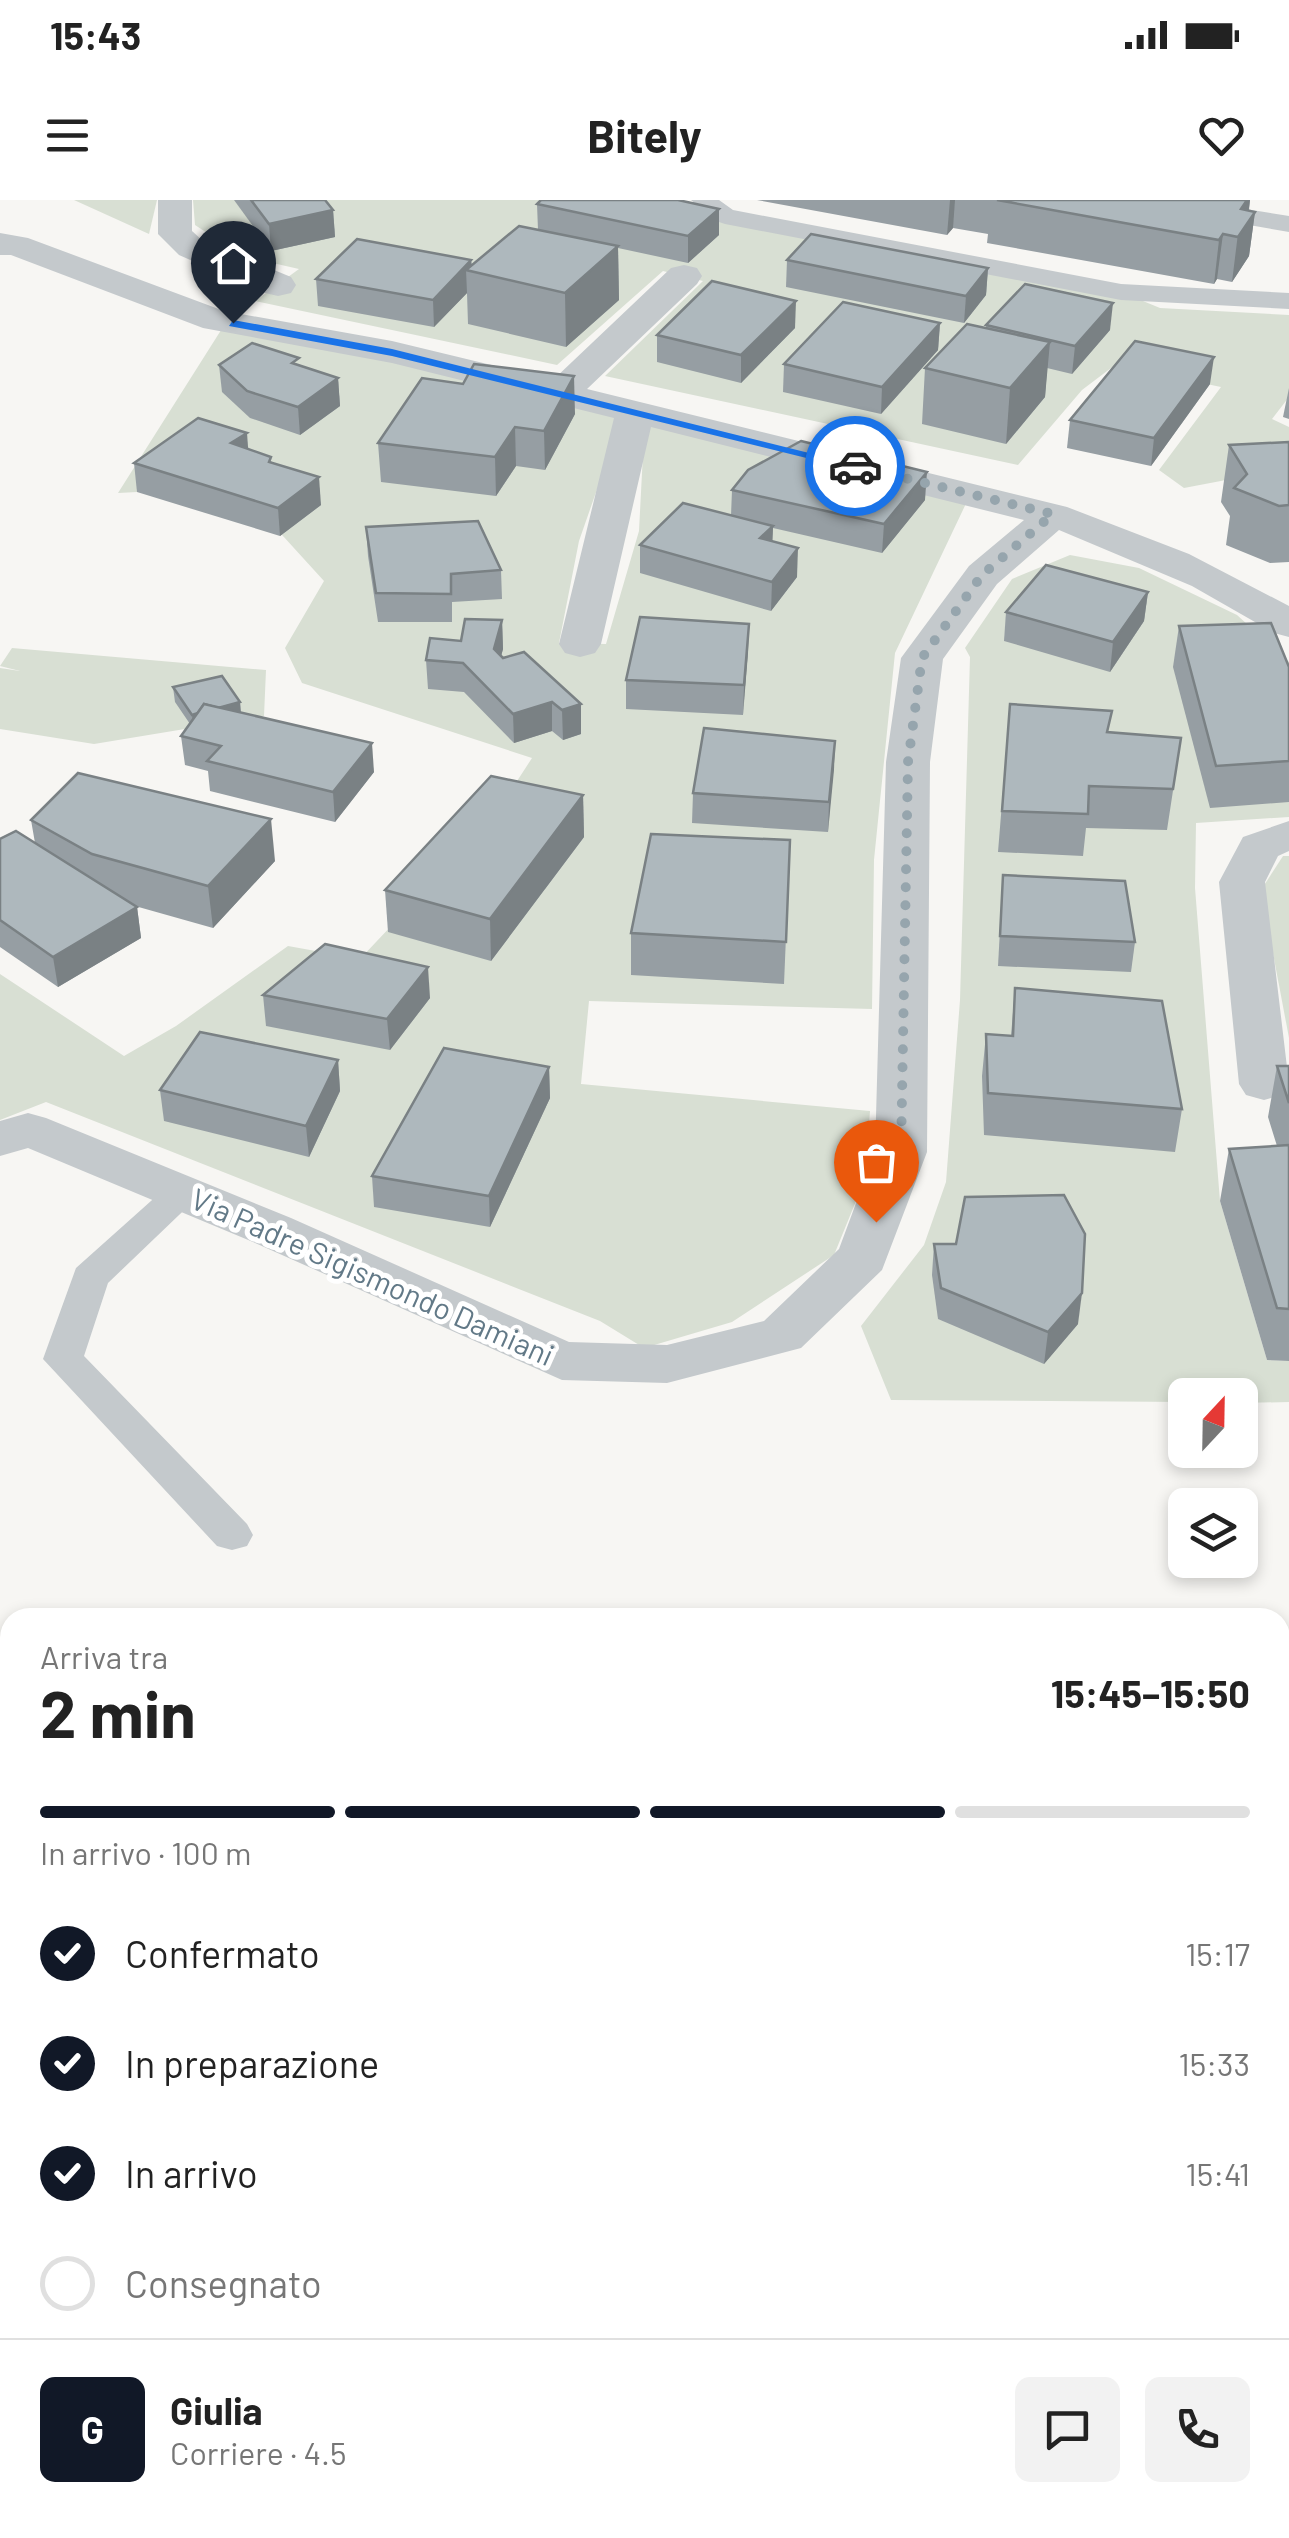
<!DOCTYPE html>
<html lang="it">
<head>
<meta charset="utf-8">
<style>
	:root { --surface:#fff; --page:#f2f2f2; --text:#222; --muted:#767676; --line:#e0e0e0; --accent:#111827 }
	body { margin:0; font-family:Barlow,sans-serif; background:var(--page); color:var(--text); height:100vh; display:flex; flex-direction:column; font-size:38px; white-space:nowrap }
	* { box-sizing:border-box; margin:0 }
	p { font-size:32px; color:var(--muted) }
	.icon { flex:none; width:55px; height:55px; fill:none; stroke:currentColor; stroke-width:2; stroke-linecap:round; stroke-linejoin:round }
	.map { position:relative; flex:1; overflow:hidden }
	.sheet { position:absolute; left:0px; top:1408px; width:1290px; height:932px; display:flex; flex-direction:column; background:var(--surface); border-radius:30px 30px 0 0; box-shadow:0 5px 15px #0003 }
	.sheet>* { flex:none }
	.needle { width:65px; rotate:22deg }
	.buttons { position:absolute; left:1168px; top:1178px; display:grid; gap:20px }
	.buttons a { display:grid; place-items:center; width:90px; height:90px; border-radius:15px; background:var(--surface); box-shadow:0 5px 15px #0003; font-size:50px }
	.pin { position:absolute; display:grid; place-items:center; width:85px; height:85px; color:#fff; margin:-102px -42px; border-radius:50% 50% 50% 0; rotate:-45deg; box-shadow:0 0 10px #0007 }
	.pin .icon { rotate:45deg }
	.courier { position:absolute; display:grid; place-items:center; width:100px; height:100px; margin:-50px; border:8px solid #1a73e8; border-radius:50%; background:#fff; color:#222; box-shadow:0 2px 12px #0007 }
	.head em { font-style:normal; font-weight:700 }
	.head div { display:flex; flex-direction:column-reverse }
	.head { display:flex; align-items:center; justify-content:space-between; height:170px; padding:0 40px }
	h1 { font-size:65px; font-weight:700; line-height:75px }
	.bar { display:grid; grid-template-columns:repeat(4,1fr); gap:15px 10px; align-content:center; height:120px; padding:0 40px }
	.bar i { height:12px; border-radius:8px; background:var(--line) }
	.bar .current { background:var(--accent) }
	.bar p { grid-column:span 4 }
	.line { display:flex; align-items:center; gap:25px; padding:0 40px; border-top:2px solid var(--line) }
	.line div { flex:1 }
	.round { display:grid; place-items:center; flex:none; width:105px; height:105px; border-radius:15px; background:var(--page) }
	ol { padding:0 40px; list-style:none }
	li { display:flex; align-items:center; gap:30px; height:110px }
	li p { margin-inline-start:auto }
	li .icon { padding:10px; border-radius:50%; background:var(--accent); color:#fff; stroke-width:4 }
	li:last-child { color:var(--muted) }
	li i { width:55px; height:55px; border:5px solid var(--line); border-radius:50% }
	.status { display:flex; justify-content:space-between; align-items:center; height:70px; padding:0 50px; background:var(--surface); direction:ltr }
	.status svg { height:28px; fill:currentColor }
	header { display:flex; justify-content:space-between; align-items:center; height:130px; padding:0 40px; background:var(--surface); font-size:45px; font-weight:700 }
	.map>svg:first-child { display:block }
	.green { fill:#d8dfd3 }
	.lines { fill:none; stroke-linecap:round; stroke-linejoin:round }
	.service { fill:#c4c9cc; fill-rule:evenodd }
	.minor { fill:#c4c9cc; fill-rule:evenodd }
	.wall { fill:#969ea3 }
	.shaded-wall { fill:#7a8184 }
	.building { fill:#aeb8bd; stroke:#7a8184; stroke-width:2.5 }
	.route { fill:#1a73e8 }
	.done { stroke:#96a5ad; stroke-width:10; stroke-dasharray:0 18 }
	.labels { text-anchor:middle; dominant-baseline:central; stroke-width:10; stroke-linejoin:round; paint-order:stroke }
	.street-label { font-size:30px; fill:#627987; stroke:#fff }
</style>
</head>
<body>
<div class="status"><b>15:43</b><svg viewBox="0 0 49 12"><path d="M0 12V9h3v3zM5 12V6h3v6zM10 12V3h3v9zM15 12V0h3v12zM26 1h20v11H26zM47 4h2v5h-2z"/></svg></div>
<header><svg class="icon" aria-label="menu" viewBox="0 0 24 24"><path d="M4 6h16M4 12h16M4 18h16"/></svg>Bitely<svg class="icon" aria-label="heart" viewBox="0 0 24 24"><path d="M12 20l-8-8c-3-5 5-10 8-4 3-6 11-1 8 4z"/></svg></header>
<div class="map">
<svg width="1289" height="2338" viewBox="0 0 1289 2338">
	<rect width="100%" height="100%" fill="#f7f6f3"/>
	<!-- green -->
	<g class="green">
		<path d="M74,0H157L149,34Z"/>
		<path d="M193,0H650L1121,92L1160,108L1289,115V197L1272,219L1289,227V268L1184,288L1159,270L1221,187L1115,165L1082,190L1018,265L605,176L703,81L663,71L557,165L255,101L299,69L242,56L195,25Z"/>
		<path d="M223,127L625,209L579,341L559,443L606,444L639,331L645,215L971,293L895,453L874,660L872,809L589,801L581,884L870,911L865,979L834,1055L732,1122L644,1148L600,1121L46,902L0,920V774L124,856L176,826L288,746L360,759L493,618L532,558L302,483L285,448L324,381L201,246L137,292L118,293Z"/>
		<path d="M1070,355L1139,368L1237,415L1289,462V617L1196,623L1195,688L1220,1001L1267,1160L1289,1161V1202L1240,1203V1195H1185V1202L891,1200L861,1126L924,1045L946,982L960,800L970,457L965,448L1012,379Z"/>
		<path d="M12,448L266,470L264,516L94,544L0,529V468L20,471L0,466Z"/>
		<path d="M1283,656H1289V838L1261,690Z"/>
		<path d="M5,1765L10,1766V2330H1280V2054L1289,2057V2338H0V1774Z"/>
	</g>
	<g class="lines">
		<!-- service -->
		<g class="service">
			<path d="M691,0H719L733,10L1121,84L1289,93V109L1121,100L725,24L716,21Z"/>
			<path d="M1134,0H1191L1289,16V32L1146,7Z"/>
			<path d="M183,981L196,984L202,993L108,1083L84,1156L247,1324L253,1335L247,1346L232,1350L217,1346L43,1159L76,1068L170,984Z"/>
		</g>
		<!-- minor -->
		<g class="minor">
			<path d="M158,0H192V31L203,41L291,77L296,85L291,93L278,96L265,93L179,55L158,34Z"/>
			<path d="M0,33L28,38L224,111L392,141L553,180L671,68L684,65L697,68L702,76L697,84L587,189L1067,307L1189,354L1289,406V437L1274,433L1192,386L1059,330L997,384L943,459L930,562L927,952L882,1070L801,1148L667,1183L562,1180L253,1042L28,948L0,956V921L28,913L46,918L291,1018L569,1142L667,1145L764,1121L839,1049L875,952L886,562L901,458L969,366L1024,320L651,227L601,444L595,453L580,457L565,453L559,444L614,218L392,163L203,128L11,55H0Z"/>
			<path d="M1289,621V651L1278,656L1265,682L1289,884L1282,895L1264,900L1246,895L1239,884L1219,682L1243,637Z"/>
			<path d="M1280,1586L1289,1589V1656L1280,1653Z"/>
		</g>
	</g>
	<!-- wall -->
	<g class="wall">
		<path d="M234,0H325L333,10L335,37L271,51Z"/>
		<path d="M757,0H1250L1249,10L1255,12L1249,56L1232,82L1217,79L1214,84L987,43L988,34L953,28L947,35Z"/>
		<path d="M537,4L719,35L688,63L618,48L619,100L566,147L468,124L467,93L434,127L318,106L316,79L471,60L472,65L538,30Z"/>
		<path d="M787,60L988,68L986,95L964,123L786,87Z"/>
		<path d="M940,123L938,150L881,214L783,192L784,164Z"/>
		<path d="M986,125L1110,130L1072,174L1047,168L1045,197L1006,244L922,224L925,168L986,128Z"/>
		<path d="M795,128L741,183L657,162V135Z"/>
		<path d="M219,165L300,166L338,178L340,206L300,235L250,218L222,192Z"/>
		<path d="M463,184L575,214L545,270L516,266L496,296L381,282L378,243Z"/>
		<path d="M1210,184L1151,266L1067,248L1070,220Z"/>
		<path d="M1289,188V219L1283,217Z"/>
		<path d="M1289,242V362L1270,363L1226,345L1230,316L1221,302L1229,245Z"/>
		<path d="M248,249L272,262L321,305L280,336L137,292L134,263Z"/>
		<path d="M732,290L925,300L882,353L773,328L772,341L797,377L771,411L640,373V345L731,316Z"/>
		<path d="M366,327L501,370L502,399L452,402V422H378L368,356Z"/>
		<path d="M1148,392L1144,421L1110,472L1004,441L1006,412Z"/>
		<path d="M502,420L503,449L501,456L581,504V534L563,540L552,531L514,543L464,492L428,489L426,460Z"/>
		<path d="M749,424L743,515L626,509V480Z"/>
		<path d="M1179,426L1289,467V602L1210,608L1173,467Z"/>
		<path d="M173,487L240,502L241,513L374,572L335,622L210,591L208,571L185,565L181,536L190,524L175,502Z"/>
		<path d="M1010,504L1109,532L1181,538L1167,630L1086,628L1083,656L998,652Z"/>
		<path d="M835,541L828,632L692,623L693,593Z"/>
		<path d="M583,595L584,637L491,761L388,732L385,690Z"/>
		<path d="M31,620L275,661L213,728L135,706L137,707L141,738L58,787L0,747V639L35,643Z"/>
		<path d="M790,640L784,784L631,775V733Z"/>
		<path d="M1003,675L1135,742L1131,772L998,766Z"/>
		<path d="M1015,788L1182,909L1175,952L984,935L982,876L986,834L1011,836Z"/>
		<path d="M263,795L430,798L390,850L266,826Z"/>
		<path d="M338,860L340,891L309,957L164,921L160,890Z"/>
		<path d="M1277,866L1289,903V1161L1267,1160L1220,1001L1229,949L1277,946L1268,917Z"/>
		<path d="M549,867L550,898L490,1027L374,1007L372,976Z"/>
		<path d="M934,1044L1078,1124L1044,1164L938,1119L932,1075Z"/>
	</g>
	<!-- shaded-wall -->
	<g class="shaded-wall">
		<path d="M950,0H955L953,28L947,35Z"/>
		<path d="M1247,0H1250L1247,23L1255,12L1249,56L1232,82L1241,9Z"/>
		<path d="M719,9V35L688,63V36Z"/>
		<path d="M333,10L335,37L271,51L269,24Z"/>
		<path d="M1223,34L1217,79L1214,84L1219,40Z"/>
		<path d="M618,46L619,100L566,147L565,93Z"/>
		<path d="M471,60L472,72L466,70L467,93L434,127L433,100Z"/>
		<path d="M988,68L986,95L964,123L966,96Z"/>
		<path d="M796,101L795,128L741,183V155Z"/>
		<path d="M1113,103L1110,130L1072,174L1075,146Z"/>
		<path d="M940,123L938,150L881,214L882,187Z"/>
		<path d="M1050,142L1045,197L1006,244L1010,188Z"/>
		<path d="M1214,157L1210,184L1151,266L1154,238Z"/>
		<path d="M574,176L575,214L545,270L544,231Z"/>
		<path d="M338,178L340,206L300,235L298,207Z"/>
		<path d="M515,227L516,266L496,296L495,257Z"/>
		<path d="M247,233L249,260L231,243Z"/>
		<path d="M927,272L925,300L882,353L884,324Z"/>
		<path d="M319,277L321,305L280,336L278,308Z"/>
		<path d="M773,326L772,355L760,338Z"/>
		<path d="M798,348L797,377L771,411L772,382Z"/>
		<path d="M1148,392L1144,421L1110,472L1113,442Z"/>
		<path d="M502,420L503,449L495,478L494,449Z"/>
		<path d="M749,424L748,453L743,515L744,485Z"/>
		<path d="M240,502L241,517L194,530L192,515Z"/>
		<path d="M552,502V531L514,543L513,514Z"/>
		<path d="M581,504V534L563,540L562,510Z"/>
		<path d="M835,541L834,570L828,632L829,602Z"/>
		<path d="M372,543L374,572L335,622L333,592Z"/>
		<path d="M583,595L584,637L491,761L490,719Z"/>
		<path d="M271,619L275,661L213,728L208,686Z"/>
		<path d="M137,707L141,738L58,787L53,757Z"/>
		<path d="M428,767L430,798L390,850L387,819Z"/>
		<path d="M338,860L340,891L309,957L306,926Z"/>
		<path d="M549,867L550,898L490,1027L489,996Z"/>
		<path d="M1082,1093L1078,1124L1044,1164L1048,1132Z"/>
	</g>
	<!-- building -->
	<g class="building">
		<path d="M251,0H325L333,10L269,24Z"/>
		<path d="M541,0H678L719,9L688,36L537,4Z"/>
		<path d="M997,0H1247L1241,9L1255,12L1238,37L1223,34L1219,40Z"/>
		<path d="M519,26L618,46L565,93L466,70Z"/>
		<path d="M811,34L988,68L966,96L787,60Z"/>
		<path d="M357,39L471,60L433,100L316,79Z"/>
		<path d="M712,81L796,101L741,155L657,135Z"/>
		<path d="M1025,84L1113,103L1075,146L986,125Z"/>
		<path d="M843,102L940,123L882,187L784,164Z"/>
		<path d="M967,124L1050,142L1010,188L925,168Z"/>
		<path d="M1135,141L1214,157L1154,238L1070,220Z"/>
		<path d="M252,143L299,158L292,163L338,178L298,207L247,191L219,165Z"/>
		<path d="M474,164L574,176L544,231L515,227L495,257L378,243L422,178L463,184Z"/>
		<path d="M198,218L247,233L231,243L271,257L269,262L319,277L278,308L134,263Z"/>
		<path d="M801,241L927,272L884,324L732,290L748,270Z"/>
		<path d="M1289,242V305L1279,306L1234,288L1247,274L1229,245Z"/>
		<path d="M683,303L773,326L760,338L798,348L772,382L640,345Z"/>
		<path d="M478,321L501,370L451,374V394L376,393L366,327Z"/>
		<path d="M1046,365L1148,392L1113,442L1006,412Z"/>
		<path d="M640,417L749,424L744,485L626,480Z"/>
		<path d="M465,419L502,420L494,449L503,458L524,452L581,504L562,510L552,502L513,514L463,463L426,460L430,438L461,441Z"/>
		<path d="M1271,423L1289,467V561L1216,566L1179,426Z"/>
		<path d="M222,476L240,502L218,508L204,504L198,513L192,515L173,487Z"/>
		<path d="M204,504L372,543L333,592L207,561L221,546L181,536Z"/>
		<path d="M1010,504L1112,511L1107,532L1181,538L1173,589L1089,586L1088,614L1002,611Z"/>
		<path d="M704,528L835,541L829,602L693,593Z"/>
		<path d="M78,573L271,619L208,686L92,654L31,620Z"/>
		<path d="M491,576L583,595L490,719L385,690Z"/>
		<path d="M16,631L137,707L53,757L0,720V639Z"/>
		<path d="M651,634L790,640L786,742L631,733Z"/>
		<path d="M1003,675L1125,681L1135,742L1000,736Z"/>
		<path d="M325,744L428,767L387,819L263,795Z"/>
		<path d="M1015,788L1162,801L1182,909L988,893L986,834L1013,836Z"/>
		<path d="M200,832L338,860L306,926L160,890Z"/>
		<path d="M444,848L549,867L489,996L372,976Z"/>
		<path d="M1277,866H1289V903Z"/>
		<path d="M1289,945V1109L1277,1108L1229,949Z"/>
		<path d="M1064,995L1085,1034L1082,1093L1048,1132L941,1088L934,1044H956L965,997Z"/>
	</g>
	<!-- route -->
	<path class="route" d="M233,120L392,149L861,266L855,270L392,156L229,126Z"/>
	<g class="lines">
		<!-- done -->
		<path class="done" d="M855,266L1053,314L982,375L922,458L908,562L901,952L876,1022"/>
	</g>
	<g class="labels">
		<!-- street labels -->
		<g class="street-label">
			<text transform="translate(373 1076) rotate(24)">Via Padre Sigismondo Damiani</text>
		</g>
	</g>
</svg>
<div class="buttons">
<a><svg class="needle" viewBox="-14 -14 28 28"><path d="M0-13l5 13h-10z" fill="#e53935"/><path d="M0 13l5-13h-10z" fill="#767676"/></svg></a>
<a><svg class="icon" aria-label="layers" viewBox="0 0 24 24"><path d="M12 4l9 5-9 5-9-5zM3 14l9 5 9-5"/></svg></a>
</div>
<div class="pin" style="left:876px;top:1022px;background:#ea580c"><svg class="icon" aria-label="bag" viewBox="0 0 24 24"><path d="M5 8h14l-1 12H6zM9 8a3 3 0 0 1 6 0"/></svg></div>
<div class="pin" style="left:233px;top:123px;background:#1f2937"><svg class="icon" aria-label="home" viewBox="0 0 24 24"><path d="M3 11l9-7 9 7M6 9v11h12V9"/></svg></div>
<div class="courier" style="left:855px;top:266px"><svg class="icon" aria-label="car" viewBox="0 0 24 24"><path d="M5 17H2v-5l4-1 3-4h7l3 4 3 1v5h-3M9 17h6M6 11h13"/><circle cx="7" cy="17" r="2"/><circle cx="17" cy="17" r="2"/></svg></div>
<section class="sheet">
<div class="head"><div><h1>2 min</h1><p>Arriva tra</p></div><em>15:45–15:50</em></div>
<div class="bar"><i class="current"></i><i class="current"></i><i class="current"></i><i></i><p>In arrivo · 100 m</p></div>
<ol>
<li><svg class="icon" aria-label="check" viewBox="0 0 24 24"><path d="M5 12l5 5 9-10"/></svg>Confermato<p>15:17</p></li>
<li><svg class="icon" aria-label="check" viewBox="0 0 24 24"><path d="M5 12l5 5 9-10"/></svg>In preparazione<p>15:33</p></li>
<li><svg class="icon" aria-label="check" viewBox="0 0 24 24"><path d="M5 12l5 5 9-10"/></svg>In arrivo<p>15:41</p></li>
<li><i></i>Consegnato</li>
</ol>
<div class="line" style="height:180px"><b class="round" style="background:var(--accent);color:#fff">G</b><div><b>Giulia</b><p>Corriere · 4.5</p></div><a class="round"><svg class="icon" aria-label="chat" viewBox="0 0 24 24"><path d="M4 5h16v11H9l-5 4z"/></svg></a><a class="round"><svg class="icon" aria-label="phone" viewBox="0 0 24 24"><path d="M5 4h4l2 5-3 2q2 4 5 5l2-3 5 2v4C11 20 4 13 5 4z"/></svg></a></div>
</section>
</div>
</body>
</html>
